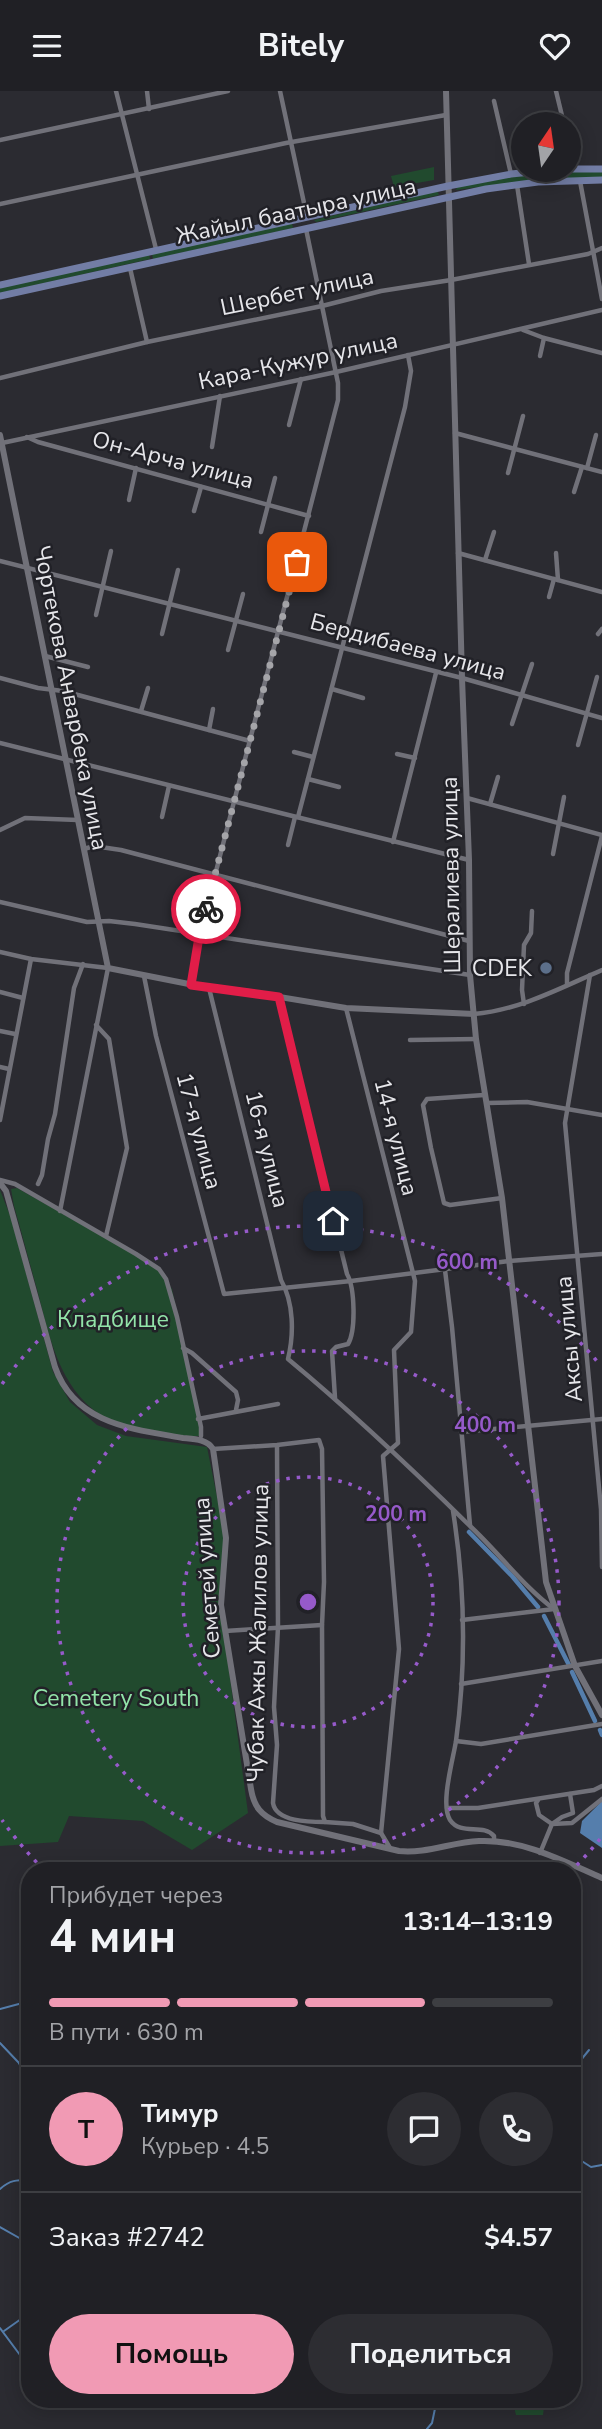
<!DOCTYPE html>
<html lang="ru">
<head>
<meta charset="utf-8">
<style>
	:root { --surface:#202025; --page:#2d2d32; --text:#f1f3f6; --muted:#a2a3a7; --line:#3d3e42; --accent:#f19ab4 }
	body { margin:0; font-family:"Nunito Sans",sans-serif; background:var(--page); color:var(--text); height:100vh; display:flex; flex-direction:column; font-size:26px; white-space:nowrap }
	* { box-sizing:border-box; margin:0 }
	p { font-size:23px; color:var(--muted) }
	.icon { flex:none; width:38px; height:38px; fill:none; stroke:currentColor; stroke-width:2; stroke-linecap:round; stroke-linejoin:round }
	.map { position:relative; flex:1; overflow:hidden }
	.details { position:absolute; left:21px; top:1771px; width:560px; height:546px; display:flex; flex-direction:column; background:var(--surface); border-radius:28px; box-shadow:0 4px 18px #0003,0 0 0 2px var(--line) }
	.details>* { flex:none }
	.needle { width:46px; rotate:13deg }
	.buttons { position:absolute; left:511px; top:21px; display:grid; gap:14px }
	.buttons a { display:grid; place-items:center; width:70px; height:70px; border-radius:50%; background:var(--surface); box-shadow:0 4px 18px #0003,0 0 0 2px var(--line); font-size:35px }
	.pin { position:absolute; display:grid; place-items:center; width:60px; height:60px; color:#fff; margin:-30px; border-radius:14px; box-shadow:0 4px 10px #0006 }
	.courier { position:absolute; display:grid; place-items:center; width:70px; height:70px; margin:-35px; border:5px solid #e11d48; border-radius:50%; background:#fff; color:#222; box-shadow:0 2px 9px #0007 }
	.head em { font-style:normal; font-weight:700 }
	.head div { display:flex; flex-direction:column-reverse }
	.head { display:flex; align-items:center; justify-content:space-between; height:119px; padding:0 28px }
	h1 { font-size:46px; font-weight:700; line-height:52px }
	.bar { display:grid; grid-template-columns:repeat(4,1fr); gap:10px 7px; align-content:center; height:84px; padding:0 28px }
	.bar i { height:9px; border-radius:5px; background:var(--line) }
	.bar .selected { background:var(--accent) }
	.bar p { grid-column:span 4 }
	.line { display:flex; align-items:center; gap:18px; padding:0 28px; border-top:2px solid var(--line) }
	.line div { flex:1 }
	.round { display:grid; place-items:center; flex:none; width:74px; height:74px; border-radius:37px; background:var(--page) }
	.button { display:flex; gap:14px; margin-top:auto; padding:14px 28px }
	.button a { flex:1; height:80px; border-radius:42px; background:var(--accent); color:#111; font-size:28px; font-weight:700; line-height:80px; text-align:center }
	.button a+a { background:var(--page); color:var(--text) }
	header { display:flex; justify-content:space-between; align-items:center; height:91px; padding:0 28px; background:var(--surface); font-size:32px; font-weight:700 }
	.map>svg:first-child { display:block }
	.green { fill:#214a2e }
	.water { fill:#557eac }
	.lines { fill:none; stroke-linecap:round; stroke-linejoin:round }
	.stream { stroke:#557eac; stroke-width:2 }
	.canal { stroke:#557eac; stroke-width:4.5 }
	.street { stroke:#717179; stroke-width:4.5 }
	.secondary { stroke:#717179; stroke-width:6 }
	.primary { stroke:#727da5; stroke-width:7 }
	.done { stroke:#a5a5a9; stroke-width:7; stroke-dasharray:0 12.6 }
	.route { stroke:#e11d48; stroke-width:9 }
	.ring { fill:none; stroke:#965aca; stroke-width:3.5; stroke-dasharray:3.5 7 }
	.service-dot { fill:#5c6f8a; stroke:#212127; stroke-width:2.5 }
	.labels { text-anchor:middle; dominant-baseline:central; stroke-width:5; stroke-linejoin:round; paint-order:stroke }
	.street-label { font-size:23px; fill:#e6e6ea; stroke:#212127 }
	.poi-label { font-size:23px; fill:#e6e6ea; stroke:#212127; text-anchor:end }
	.park-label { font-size:23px; fill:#92e4a9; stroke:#212127 }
	.centre { fill:#965aca; stroke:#212127; stroke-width:3.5 }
	.ring-label { font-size:21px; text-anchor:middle; font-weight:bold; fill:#965aca; stroke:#212127; stroke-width:5; stroke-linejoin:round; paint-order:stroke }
</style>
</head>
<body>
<header><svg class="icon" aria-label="menu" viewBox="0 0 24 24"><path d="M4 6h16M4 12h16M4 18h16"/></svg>Bitely<svg class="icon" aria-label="heart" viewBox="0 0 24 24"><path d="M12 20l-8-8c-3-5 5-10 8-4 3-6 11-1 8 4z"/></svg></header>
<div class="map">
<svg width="602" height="2338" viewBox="0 0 602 2338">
	<rect width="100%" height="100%" fill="#2b2b31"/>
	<!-- green -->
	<g class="green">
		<path d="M434,76V89L394,96L391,85Z"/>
		<path d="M565,81H602V87L541,88L456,99L457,96L511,86Z"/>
		<path d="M434,101H438L439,104L316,131L314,129Z"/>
		<path d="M292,132L293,137L153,168L152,163Z"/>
		<path d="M149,163L150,168L0,202V196Z"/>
		<path d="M17,1097L157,1176L172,1198L201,1333V1345C177,1346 121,1337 101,1324C59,1297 49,1244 37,1198C29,1170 22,1143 14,1115L11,1098Z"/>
		<path d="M0,1099L11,1127L53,1281L70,1311L97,1334L126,1345L207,1356L228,1461L221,1520L248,1722L192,1759L143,1730L69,1725L58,1751L0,1755Z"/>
		<path d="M512,2308H545L543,2324H516Z"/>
	</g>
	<!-- water -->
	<path class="water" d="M602,1710V1757L580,1742L582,1730Z"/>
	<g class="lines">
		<!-- stream -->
		<g class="stream">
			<path d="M0,1918L30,1910"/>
			<path d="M0,1952L19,1972H30"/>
			<path d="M19,1972L30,1996"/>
			<path d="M572,1980L589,1959"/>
			<path d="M572,2068L577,2067L591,2076L602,2074"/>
			<path d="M0,2098C10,2089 16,2089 30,2089"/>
			<path d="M0,2136L30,2153"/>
			<path d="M0,2237L23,2268L30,2283"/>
			<path d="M4,2240L21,2228L30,2218"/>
			<path d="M427,2338L432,2332L437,2308"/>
		</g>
		<!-- canal -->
		<g class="canal">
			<path d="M469,1441L512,1485L538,1516"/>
			<path d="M544,1525L569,1574"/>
			<path d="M572,1581L595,1630"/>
			<path d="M600,1639L602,1644"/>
		</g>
		<!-- street -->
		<g class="street">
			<path d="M116,0L156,158"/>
			<path d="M147,0L149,18"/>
			<path d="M280,0L307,126"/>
			<path d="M556,0L564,33"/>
			<path d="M494,10L511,83"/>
			<path d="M0,49L228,0"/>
			<path d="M569,52L575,78"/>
			<path d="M580,90L602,208"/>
			<path d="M517,94L529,173"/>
			<path d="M0,113L286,52L446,24"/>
			<path d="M130,177L147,251"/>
			<path d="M523,239L544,247L602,262"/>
			<path d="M540,265L544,247"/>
			<path d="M0,287L147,251L322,215L381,200L451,189L588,163L602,157"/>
			<path d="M289,334L301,288"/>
			<path d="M455,342L602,381"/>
			<path d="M27,346L38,351L309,425"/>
			<path d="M2,352L336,281L602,219"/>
			<path d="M212,356L220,305"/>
			<path d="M587,377L596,344"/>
			<path d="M508,382L523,325"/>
			<path d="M574,401L582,376"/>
			<path d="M129,409L136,377"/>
			<path d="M194,420L201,396"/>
			<path d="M261,441L275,387"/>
			<path d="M458,462L602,501"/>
			<path d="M556,462L558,489"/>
			<path d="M485,469L494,441"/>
			<path d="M0,470L462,587L602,627"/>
			<path d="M549,506L554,488"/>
			<path d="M96,524L111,460"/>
			<path d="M162,543L178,479"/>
			<path d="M598,543L602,538"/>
			<path d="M228,559L243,503"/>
			<path d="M45,565L88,576"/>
			<path d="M0,587L38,597L63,600L250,650"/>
			<path d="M332,598L363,607"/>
			<path d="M141,620L148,597"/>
			<path d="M512,633L532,573"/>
			<path d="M209,639L213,618"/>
			<path d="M0,652L469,769"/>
			<path d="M578,654L597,586"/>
			<path d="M294,661L313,666"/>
			<path d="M397,663L415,667"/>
			<path d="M308,688L339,696"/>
			<path d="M467,707L602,744"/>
			<path d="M490,713L498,686"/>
			<path d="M162,726L169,695"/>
			<path d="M298,726L405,316L411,280L408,264"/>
			<path d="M0,739L25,727L78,729"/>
			<path d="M393,751L436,582"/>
			<path d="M288,754L295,726"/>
			<path d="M84,758L94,755L121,759L469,850"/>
			<path d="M553,763L564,706"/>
			<path d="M0,811L87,831L109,830L135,833L470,884"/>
			<path d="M0,861L31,868L108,877L60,1120"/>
			<path d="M590,884L565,1032L601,1418L602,1476"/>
			<path d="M144,885L156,945L224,1203L351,1190L509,1170L602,1163"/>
			<path d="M191,894L199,846L338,309V292L306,138"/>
			<path d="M567,894V882L602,745"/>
			<path d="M209,897L281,1189C294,1212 294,1243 288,1268C352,1321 411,1377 470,1435C499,1462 522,1494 554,1518"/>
			<path d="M0,901L23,907"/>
			<path d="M279,906L347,1183C355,1197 356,1240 348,1253L336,1256L332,1260L335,1307"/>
			<path d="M524,913L522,899L524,854L531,842L532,820"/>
			<path d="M346,917L415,1190L411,1241L394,1259L398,1352L383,1365L399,1558L381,1742L390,1757"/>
			<path d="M474,923C520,919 560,897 602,879"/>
			<path d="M96,934L109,948L127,1057L106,1145"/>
			<path d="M0,940L15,943"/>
			<path d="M410,949L476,948"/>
			<path d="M0,976L9,978"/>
			<path d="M484,1004L427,1008L423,1014L431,1057L444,1112L450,1114L502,1107"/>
			<path d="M487,1012L527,1011L602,1024"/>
			<path d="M0,1029L31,868"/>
			<path d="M0,1089L15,1093L136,1163L159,1178L166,1188L177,1226L201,1336V1345"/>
			<path d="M38,1093L42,1084L48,1048L55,1023L74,897L83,873"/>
			<path d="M445,1179L452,1236L470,1434"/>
			<path d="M183,1257L192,1262L236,1301L238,1309L236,1319"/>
			<path d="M198,1328L278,1313"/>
			<path d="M461,1341L602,1328"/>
			<path d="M277,1355L278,1536L274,1616L277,1654L273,1712C276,1731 310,1731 325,1731"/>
			<path d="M213,1358L277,1354L319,1349L322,1358L324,1491L322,1534L323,1725L325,1731L353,1733L381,1742"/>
			<path d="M453,1420C465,1495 466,1576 456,1650C453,1669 440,1713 450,1729C461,1745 483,1732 494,1745V1750"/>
			<path d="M462,1529L554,1518"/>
			<path d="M225,1540L322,1534"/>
			<path d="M461,1593L602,1570"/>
			<path d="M456,1650L481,1653L602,1633"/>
			<path d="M538,1709L536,1712L539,1724L552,1733L562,1726L573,1722L570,1703"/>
			<path d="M448,1717H478L594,1699L602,1695"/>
			<path d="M540,1762L552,1733L572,1732L602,1708"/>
		</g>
		<!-- secondary -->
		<g class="secondary">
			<path d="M446,0L462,587L469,769L470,884L476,948L502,1107L546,1491L575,1575L602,1624"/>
			<path d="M0,344L108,877L209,897L250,901L346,917L474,923"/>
			<path d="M0,1092L6,1100L55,1276C75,1333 132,1338 183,1347C194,1348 207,1348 213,1358L226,1447L221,1514L251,1698C254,1716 261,1724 277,1731L399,1760C426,1763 452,1751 479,1750C522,1748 563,1770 602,1787"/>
		</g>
		<!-- primary -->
		<g class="primary">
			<path d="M569,78H602"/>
			<path d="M0,194L448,95L511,83L552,79"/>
			<path d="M0,205L486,98L538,91L602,89"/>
		</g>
	</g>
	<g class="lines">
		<!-- done -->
		<path class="done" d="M206,818L297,471"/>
		<!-- route -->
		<path class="route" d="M206,818L199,846L191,894L279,906L333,1130"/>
	</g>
	<!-- distance rings -->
	<g class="ring">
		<circle cx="308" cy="1511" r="125"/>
		<circle cx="308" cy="1511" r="251"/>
		<path d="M600 1748A376 376 0 0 1 572 1779M44 1779A376 376 0 0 1 2 1729M2 1293A376 376 0 0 1 600 1274"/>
	</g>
	<!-- markers -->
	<circle class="service-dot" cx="546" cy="877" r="7"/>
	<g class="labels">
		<!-- street labels -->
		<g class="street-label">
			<text transform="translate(296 120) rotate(-12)">Жайыл баатыра улица</text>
			<text transform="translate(297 201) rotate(-12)">Шербет улица</text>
			<text transform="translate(298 270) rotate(-12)">Кара-Кужур улица</text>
			<text transform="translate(173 369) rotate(15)">Он-Арча улица</text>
			<text transform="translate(408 556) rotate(15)">Бердибаева улица</text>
			<text transform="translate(71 607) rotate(79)">Чортекова Анварбека улица</text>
			<text transform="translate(451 784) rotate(-91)">Шералиева улица</text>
			<text transform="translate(199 1040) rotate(75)">17-я улица</text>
			<text transform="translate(396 1046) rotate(76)">14-я улица</text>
			<text transform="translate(267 1058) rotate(76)">16-я улица</text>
			<text transform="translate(569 1248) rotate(-95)">Аксы улица</text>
			<text transform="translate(207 1487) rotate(-94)">Семетей улица</text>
			<text transform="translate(258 1542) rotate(-89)">Чубак Ажы Жалилов улица</text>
		</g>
		<!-- poi labels -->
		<g class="poi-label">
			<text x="532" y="877">CDEK</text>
		</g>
		<!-- park labels -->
		<g class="park-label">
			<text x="113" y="1228">Кладбище</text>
			<text x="116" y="1607">Cemetery South</text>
		</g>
	</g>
	<circle cx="308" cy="1511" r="10" class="centre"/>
	<g class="ring-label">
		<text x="467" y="1178">600 m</text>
		<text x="485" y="1341">400 m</text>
		<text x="396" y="1430">200 m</text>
	</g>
</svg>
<div class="buttons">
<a><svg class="needle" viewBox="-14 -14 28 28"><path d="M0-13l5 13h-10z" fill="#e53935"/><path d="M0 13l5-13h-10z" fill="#a2a3a7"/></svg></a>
</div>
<div class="pin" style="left:297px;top:471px;background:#ea580c"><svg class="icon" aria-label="bag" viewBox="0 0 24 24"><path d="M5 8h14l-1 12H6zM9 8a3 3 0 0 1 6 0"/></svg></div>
<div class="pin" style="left:333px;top:1130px;background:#1f2937"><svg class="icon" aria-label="home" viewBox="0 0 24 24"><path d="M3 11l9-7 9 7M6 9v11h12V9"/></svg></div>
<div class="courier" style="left:206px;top:818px"><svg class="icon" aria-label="bike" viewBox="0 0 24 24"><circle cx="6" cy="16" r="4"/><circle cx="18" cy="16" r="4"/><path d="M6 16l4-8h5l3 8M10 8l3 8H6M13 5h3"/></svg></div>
<section class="details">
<div class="head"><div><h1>4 мин</h1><p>Прибудет через</p></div><em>13:14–13:19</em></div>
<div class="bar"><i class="selected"></i><i class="selected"></i><i class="selected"></i><i></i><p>В пути · 630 m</p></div>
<div class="line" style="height:126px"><b class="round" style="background:var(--accent);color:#111">Т</b><div><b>Тимур</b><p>Курьер · 4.5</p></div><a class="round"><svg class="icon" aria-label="chat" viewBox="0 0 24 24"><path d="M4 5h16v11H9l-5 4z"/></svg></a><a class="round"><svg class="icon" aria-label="phone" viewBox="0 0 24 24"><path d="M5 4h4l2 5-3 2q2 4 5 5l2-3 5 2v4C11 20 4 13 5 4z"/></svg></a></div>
<div class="line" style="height:91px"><div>Заказ #2742</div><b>$4.57</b></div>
<div class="button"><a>Помощь</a><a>Поделиться</a></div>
</section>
</div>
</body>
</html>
